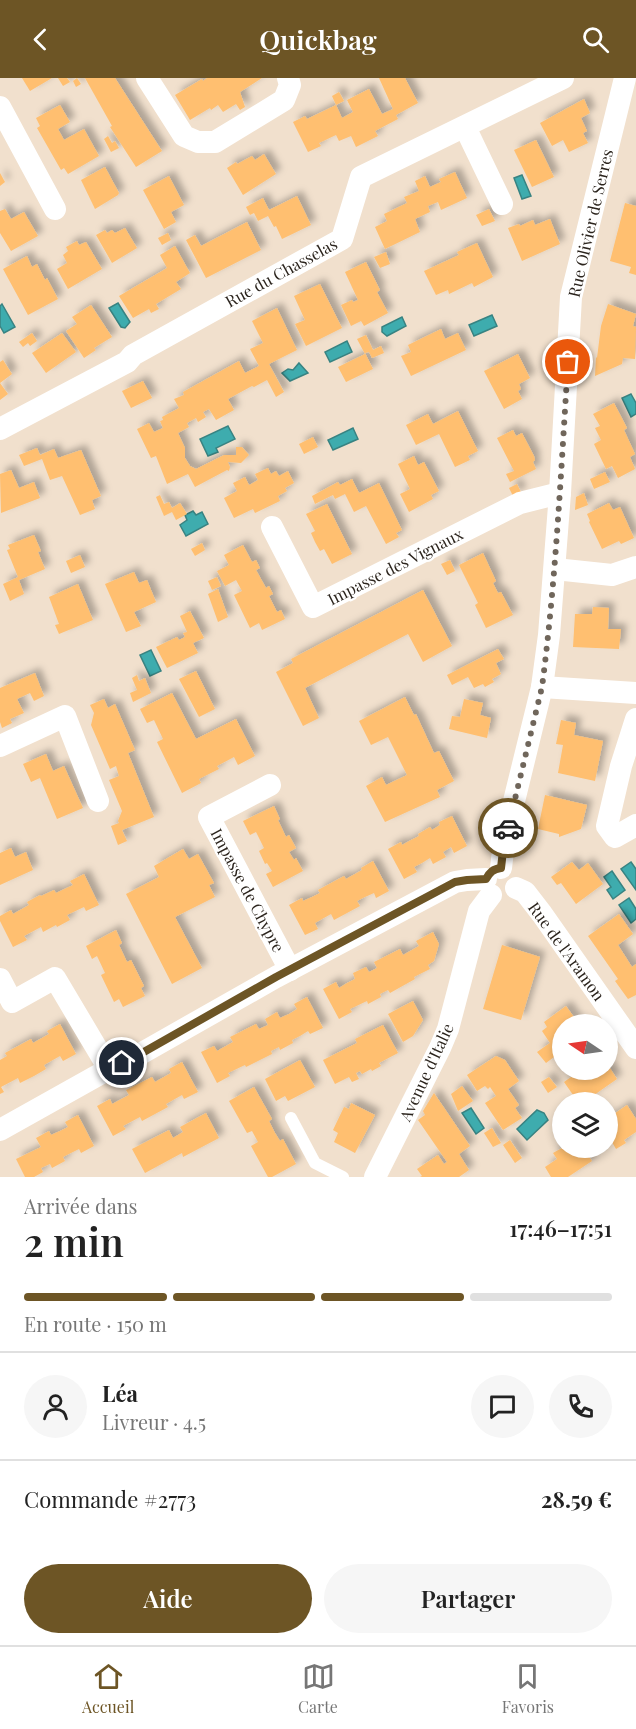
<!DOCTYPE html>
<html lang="fr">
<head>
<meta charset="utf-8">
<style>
	:root { --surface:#fff; --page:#f6f6f6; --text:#222; --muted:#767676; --line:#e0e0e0; --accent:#6d5525 }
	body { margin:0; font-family:"Playfair Display",serif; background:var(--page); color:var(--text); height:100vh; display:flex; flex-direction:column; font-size:22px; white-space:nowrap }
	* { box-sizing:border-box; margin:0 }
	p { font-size:20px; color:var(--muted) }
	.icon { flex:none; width:33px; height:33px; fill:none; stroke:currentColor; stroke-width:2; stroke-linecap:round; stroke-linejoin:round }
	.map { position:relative; height:1099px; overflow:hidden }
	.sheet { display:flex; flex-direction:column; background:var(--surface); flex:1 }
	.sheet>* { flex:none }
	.needle { width:39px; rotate:283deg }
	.buttons { position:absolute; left:552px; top:936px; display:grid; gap:12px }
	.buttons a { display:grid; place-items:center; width:66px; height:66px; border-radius:50%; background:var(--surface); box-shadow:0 3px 9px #0003; font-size:30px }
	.pin { position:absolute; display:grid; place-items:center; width:51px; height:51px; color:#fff; margin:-26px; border:3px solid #fff; border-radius:50%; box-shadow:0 2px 6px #0007 }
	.courier { position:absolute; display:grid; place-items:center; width:60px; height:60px; margin:-30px; border:4px solid #6d5525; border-radius:50%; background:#fff; color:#222; box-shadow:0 2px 8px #0007 }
	.headline em { font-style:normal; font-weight:600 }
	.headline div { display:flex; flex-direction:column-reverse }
	.headline { display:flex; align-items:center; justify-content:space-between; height:102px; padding:0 24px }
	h1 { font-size:39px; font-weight:600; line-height:45px }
	.bar { display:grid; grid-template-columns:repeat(4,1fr); gap:9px 6px; align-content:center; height:72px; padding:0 24px }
	.bar i { height:8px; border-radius:4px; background:var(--line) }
	.bar .selected { background:var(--accent) }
	.bar p { grid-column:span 4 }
	.line { display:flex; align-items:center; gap:15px; padding:0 24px; border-top:2px solid var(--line) }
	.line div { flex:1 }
	.round { display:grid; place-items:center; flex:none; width:63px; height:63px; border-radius:32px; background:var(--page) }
	.action { display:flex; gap:12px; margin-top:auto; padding:12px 24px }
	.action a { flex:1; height:69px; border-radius:36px; background:var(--accent); color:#fff; font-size:24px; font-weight:600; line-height:69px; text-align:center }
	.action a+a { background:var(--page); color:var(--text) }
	header { display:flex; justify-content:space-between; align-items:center; height:78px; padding:0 24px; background:var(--accent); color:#fff; font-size:27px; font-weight:600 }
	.tabs { display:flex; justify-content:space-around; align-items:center; height:84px; border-top:2px solid var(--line); background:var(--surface); font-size:16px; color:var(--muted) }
	.tabs a { display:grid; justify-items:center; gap:3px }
	.tabs .selected { color:var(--accent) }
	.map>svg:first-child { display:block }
	.water { fill:#3eacae; stroke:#388382; stroke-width:1.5 }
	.building { fill:#ffbf6f; filter:url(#shadow) }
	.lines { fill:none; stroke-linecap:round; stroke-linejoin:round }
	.lane { stroke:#fff; stroke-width:12 }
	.street { stroke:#fff; stroke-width:22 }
	.done { stroke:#70665b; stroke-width:6; stroke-dasharray:0 10.8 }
	.route { stroke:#6d5525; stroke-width:8 }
	.labels { text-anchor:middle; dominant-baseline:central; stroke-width:4.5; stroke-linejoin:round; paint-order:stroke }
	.street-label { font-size:16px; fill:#2b241d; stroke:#fff }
</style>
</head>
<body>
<header><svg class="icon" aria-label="back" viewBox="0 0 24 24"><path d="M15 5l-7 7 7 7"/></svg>Quickbag<svg class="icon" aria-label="search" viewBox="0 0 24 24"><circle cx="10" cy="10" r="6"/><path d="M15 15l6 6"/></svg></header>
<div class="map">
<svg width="636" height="1099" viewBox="0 0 636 1099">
	<defs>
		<filter id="shadow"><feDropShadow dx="5.5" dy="-5.5" stdDeviation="3" flood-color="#0004"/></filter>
	</defs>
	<rect width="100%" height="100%" fill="#f1e0cd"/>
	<!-- water -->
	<g class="water">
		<path d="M522,97L531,118L522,121L514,100Z"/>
		<path d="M118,225L130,244L125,250L121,249L109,230Z"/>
		<path d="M2,226L15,249L4,255L0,248V228Z"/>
		<path d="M492,237L497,248L474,258L469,247Z"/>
		<path d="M402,239L406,248L387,258L382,254V249Z"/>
		<path d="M347,263L352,274L330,284L325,274Z"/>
		<path d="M299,285L308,295L290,303L282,295L288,291L293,292Z"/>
		<path d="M631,316L636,325V336L631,339L622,320Z"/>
		<path d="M228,348L235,361L216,370L218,374L208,378L200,361Z"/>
		<path d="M353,350L358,361L333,372L328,362Z"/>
		<path d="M193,433L196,437L202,434L208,446L186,458L180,447L187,442L185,437Z"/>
		<path d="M151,572L161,593L150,598L140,577Z"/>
		<path d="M631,784L636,791V812L621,791Z"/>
		<path d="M612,793L625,812L613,821L607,812L611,809L604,799Z"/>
		<path d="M629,820L636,831V841L631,845L619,827Z"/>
		<path d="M471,1030L484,1050L476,1056L462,1035Z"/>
		<path d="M537,1032L544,1035L548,1042L527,1062L517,1051Z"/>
	</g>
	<!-- building -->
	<g class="building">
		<path d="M22,0H52L30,13Z"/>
		<path d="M58,0H67L70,4L63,8Z"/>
		<path d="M77,0L81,6L76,9L73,3Z"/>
		<path d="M85,0H115L162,73L136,89L110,49L112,48Z"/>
		<path d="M207,0H262L240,14L245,29L240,32L236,26L223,34L218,27L211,32L210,30L190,42L175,17L202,1L203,3Z"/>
		<path d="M379,0H405L418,25L396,37L398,41L375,53L378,58L356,69L351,58L339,63L336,57L319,65L321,68L308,74L293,44L305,38L307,41L336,27L342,40L353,34L347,22L369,11L382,36L393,31Z"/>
		<path d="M339,14L344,23L336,27L332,18Z"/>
		<path d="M584,21L590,35L581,40L587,53L583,55L588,65L569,74L563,62L552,68L540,45Z"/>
		<path d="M60,27L70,44L58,51L64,62L84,51L99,78L68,96L64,90L61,92L37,50L40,48L36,40Z"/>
		<path d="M108,58L112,65L115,63L119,70L111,74L104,61Z"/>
		<path d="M536,62L554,99L532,109L514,72Z"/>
		<path d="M264,76L276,96L243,117L227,90L236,84L237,86L252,78L255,82Z"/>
		<path d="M105,89L119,115L118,117L95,131L81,102Z"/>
		<path d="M455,94L467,120L441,132L438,124L428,128L430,134L415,141L420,154L385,171L375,149L387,143L384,136L407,125L404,119L419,113L415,103L425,98L430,109L441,104L439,101Z"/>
		<path d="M0,95L5,104L0,108Z"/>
		<path d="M169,98L184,127L171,134L176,144L164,151L143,112Z"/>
		<path d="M297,118L311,147L282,161L276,148L274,149L268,138L258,143L254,135L250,137L246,129L263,120L269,132Z"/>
		<path d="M625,125L636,128V197L629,195L631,189L610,183Z"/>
		<path d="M5,131L11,141L24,134L38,158L11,173L0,155V133Z"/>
		<path d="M489,131L495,143L482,148L476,137Z"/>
		<path d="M550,141L560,166L522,183L508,150L519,146L520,148L533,142L535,147Z"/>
		<path d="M247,144L261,172L206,200L186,162L195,157L201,168Z"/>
		<path d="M125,150L137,170L112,185L96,157L105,152L107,155L112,152L115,155Z"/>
		<path d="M168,155L171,162L162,167L158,160Z"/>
		<path d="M77,163L79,167L86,164L102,191L68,211L57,191L67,185L63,177L68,173L66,169Z"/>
		<path d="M477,165L493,199L474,209L472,205L449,216L448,212L436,217L424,193L459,177L457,174Z"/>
		<path d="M175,168L190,195L176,204L181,211L156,226L159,231L151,235L149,231L133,240L119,218L167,190L160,177Z"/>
		<path d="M386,174L390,186L380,190L374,179Z"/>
		<path d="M27,178L32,189L37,186L45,202L47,200L58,221L28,237L3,191Z"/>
		<path d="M366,184L380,212L377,214L388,235L364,248L361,243L351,248L341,227L352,222L353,224L358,222L345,194Z"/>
		<path d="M320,206L342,250L306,268L295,246L305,242L294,218Z"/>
		<path d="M608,226L636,236L633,248L636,249L635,281L623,280L622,286L595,298L596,279L597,280L601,248Z"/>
		<path d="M91,227L112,259L94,270L96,272L84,280L66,253L77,246L72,239Z"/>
		<path d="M277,230L297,272L269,286L284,314L276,319L267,302L254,309L252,308L228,321L234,332L216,342L209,331L203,334L206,339L198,344L196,340L187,345L189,349L178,355L185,370V380L190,388L196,391L224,377H236V369H242L249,377L241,385L228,384L230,389L229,393L227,392L195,409L188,396L167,406L156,378L151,380L137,351L149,345L154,354L163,350L160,343L163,342L162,339L179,330L174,321L184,317L183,314L239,283L245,295L259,288L250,271L263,265L252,243Z"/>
		<path d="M441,251L445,261L458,255L466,272L411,298L401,278L411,274L408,267Z"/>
		<path d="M32,255L37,263L30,268L28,265L23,269L19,264Z"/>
		<path d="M62,255L76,274L46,295L32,275Z"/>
		<path d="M366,257L373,272L381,268L384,275L372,280L369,274L365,275L373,291L346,304L338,289L365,276L357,261Z"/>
		<path d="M518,276L530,300L519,306L521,311L518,313L522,321L504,331L484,293Z"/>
		<path d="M3,282L12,296L0,305L8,316L0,322V284Z"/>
		<path d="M143,303L152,320L131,330L122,313Z"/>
		<path d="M614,325L627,350L624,352L635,376L630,379L635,391L618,400L612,388L606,391L594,366L601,362L595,350L600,348L593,336Z"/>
		<path d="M458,333L478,373L468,378L470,382L455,389L439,356L416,367L406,347L428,336L433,346Z"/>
		<path d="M513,352L516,358L522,355L534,378L535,382L533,384L536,391L510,404L506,396L514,393L497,360Z"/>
		<path d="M313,359L318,369L304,376L299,366Z"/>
		<path d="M37,370L40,377L54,371L58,380L81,372L101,418L92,422L95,431L80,437L62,398L50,402L42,381L24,388L19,377Z"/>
		<path d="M414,378L418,387L424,384L439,413L431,417L433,421L409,434L400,416L410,411L398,386Z"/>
		<path d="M268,390L271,396L276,393L279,398L288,393L294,405L285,410L287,413L278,418L280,423L255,435L253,431L234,440L224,420L237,413L233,405L245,399L249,407L251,406L258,402L255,396Z"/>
		<path d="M11,392L19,410L34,404L40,420L1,435L0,396Z"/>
		<path d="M605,394L610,404L594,411L590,401Z"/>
		<path d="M352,401L359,415L379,405L402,452L396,455L399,459L386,466L366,428L354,434L345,416L335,421L333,417L315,426L312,418L338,404L340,407Z"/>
		<path d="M517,406L521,414L513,418L509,410Z"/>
		<path d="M584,415L588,427L575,432L576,419Z"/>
		<path d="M160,417L164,426L169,424L172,430L180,425L187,436L176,442L172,434L164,438L156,419Z"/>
		<path d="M609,425L613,432L620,429L634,460L621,466L619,463L602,471L589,444L590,443L587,436Z"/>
		<path d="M327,426L352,476L332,486L324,471L320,473L315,464L311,455L315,453L306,436Z"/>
		<path d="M34,457L41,473L38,474L45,491L19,502L24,516L10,523L3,506L18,499L7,472L10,471L8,467Z"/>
		<path d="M202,465L205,472L195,478L191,471Z"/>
		<path d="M243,467L252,484L256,482L260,490L256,492L266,510L269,508L273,516L269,518L277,534L281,532L285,541L262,552L259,545L250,550L234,517L242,513L236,502L225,508L217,493L229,487L224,477Z"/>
		<path d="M483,475L496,503L493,505L498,515L501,514L513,537L486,550L475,527L478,525L459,487Z"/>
		<path d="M80,477L85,489L71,495L66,483Z"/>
		<path d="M450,482L455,493L447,497L441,486Z"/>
		<path d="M134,494L139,505L147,502L156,524L134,534L141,548L126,554L105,506Z"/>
		<path d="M217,499L221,508L212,512L208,503Z"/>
		<path d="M78,506L93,542L59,556L55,547L59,546L49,519Z"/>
		<path d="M218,511L228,539L218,544L208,516Z"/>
		<path d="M423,512L452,568L423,584L408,556L305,610L319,640L303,648L276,594L293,585L291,581Z"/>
		<path d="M593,529L609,530L608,551H621L619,571L573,569L575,536H592Z"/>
		<path d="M190,533L204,560L193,565L198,575L167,590L156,569L177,559L179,562L185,559L183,555L187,554L180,538Z"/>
		<path d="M498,571L504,581L496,585L501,596L492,601L494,604L485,609L483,606L474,610L468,599L452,607L447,597Z"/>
		<path d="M196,593L215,631L199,639L179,601Z"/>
		<path d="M35,595L44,618L34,623L30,615L17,621L24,635L10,641L12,645L2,650L0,644V610Z"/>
		<path d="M137,597L139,603L145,600L151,615L133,624L130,615L137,612L132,600Z"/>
		<path d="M172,615L196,661L236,641L255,678L238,687L234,679L217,688L219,691L199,701L201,705L182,715L157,664L163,661L154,642L147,645L140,631Z"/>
		<path d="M405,619L414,637L416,636L434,675L439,673L454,703L437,712L440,719L385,744L366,708L382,699L386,707L407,697L388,659L371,667L359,643Z"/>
		<path d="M104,621L108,630L115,626L135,672L128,675L154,739L122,752L127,763L118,767L111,748L119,745L118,743L122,733L109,702L119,698L116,688L110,691L91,647L94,635L90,627Z"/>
		<path d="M464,621L483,625L480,637L491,640L487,660L449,651L452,638L460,639Z"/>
		<path d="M561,642L576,645L574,657L603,663L595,703L558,695L563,667L556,666Z"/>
		<path d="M46,676L53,693L64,688L83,730L57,741L40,700L31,704L23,686Z"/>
		<path d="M545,717L587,727L581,751L559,759V756L538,751Z"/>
		<path d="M274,728L280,741L278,742L286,759L289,757L296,770L289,774L294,782L296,780L303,793L273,809L266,796L272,793L267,785L265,786L259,773L264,770L256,754L250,757L243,743Z"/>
		<path d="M452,738L467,768L454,775L451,769L443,774L446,779L433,786L430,780L422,785L414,789L417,794L404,801L388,771L401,764L402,767L411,762L419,758L418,756L430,749L432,752L440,747L439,744Z"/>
		<path d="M11,770L15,779L26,774L33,792L0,807V775Z"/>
		<path d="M183,771L189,781L198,776L214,805L209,807L215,819L175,839L202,890L172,906L126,816L159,799L154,788Z"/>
		<path d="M373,783L389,813L376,820L374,815L365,819L357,823L360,828L334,842L331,836L315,845L318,851L305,857L289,827L302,820L303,823L312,819L320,815L318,812L344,798L346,801L362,792L361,790Z"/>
		<path d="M572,784L579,792L588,785L603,806L576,826L561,805L557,807L551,799Z"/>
		<path d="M84,796L99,827L86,833L84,829L67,837L70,842L57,849L56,847L43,854L41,849L24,858L27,862L13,869L0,843V838L11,832L13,836L29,827L27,824L40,817L41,818L54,812L56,815L73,807L70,803Z"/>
		<path d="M619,836L633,856L618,867L632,889L636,886V917L628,921L615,903L618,901L588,858Z"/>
		<path d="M116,852L122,865L119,867L127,884L131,882L144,908L141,910L145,918L123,929L119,921L114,924L101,897L105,895L97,878L92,881L86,868Z"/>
		<path d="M433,854L439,866L434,883L428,887L430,891L414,899L415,901L390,915L388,912L380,916L381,919L368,926L367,923L350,931L352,934L339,941L323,911L336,904L339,910L347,905L355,901L353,895L366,889L369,894L377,890L374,884L400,871L403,877L419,868L416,863Z"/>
		<path d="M502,867L540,879L521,942L483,931Z"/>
		<path d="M307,919L323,950L310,956L308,953L300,958L292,962L293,965L280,972L279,969L271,973L272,976L246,989L245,987L228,995L230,998L217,1005L201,974L214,968L217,973L233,964L230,959L256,946L259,951L268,947L265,941L277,934L280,940L289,936L297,931L294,926Z"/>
		<path d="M413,923L423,942L413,958L403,964L388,936Z"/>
		<path d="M566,928L579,946H562V973L546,985L537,974L550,965L542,953L547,949L544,944Z"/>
		<path d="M60,946L76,976L63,983L60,978L44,987L46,991L34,998L20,1005L18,1000L1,1009L4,1014L0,1016V982L7,978L5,975L31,961L33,965L49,956L47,953Z"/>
		<path d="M383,947L398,975L379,985L381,988L372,993L371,991L362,996L360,993L356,995L359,1001L352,1004L349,999L335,1006L323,982L357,965L355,961Z"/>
		<path d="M496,978L505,982L519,1003L508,1011L519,1027L515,1030L522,1040L503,1052L485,1025L496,1018L490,1009L488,1011L485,1008L477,1013L467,997Z"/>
		<path d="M300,982L315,1009L288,1023L285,1018L276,1023L265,1001Z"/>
		<path d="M182,984L198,1014L184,1021L182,1017L166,1026L168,1029L142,1043L140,1039L123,1048L126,1051L113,1058L97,1028L110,1021L112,1026L129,1017L126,1012L152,999L155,1004L171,995L169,991Z"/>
		<path d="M608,987L617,1001L584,1024H578L564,1004L581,992H608Z"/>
		<path d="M549,999L557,1009L548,1015L541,1004Z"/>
		<path d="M462,1008L473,1023L458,1033L451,1016Z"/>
		<path d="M254,1009L272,1041L269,1043L275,1055L280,1063L283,1061L296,1086L272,1099H268L251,1068L258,1064L252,1053L247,1055L229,1023Z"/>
		<path d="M434,1015L470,1068L459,1076L469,1092L459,1099H420L422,1098L417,1091L438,1077L444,1086L447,1084L418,1042L425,1037L423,1033Z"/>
		<path d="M351,1025L375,1037L355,1075L334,1064L338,1055L333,1052L344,1029L349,1031Z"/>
		<path d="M627,1027L636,1041V1054L624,1062L626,1065L616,1071L608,1057V1040Z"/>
		<path d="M206,1035L219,1060L183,1079L182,1075L145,1095L132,1071L169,1052L173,1060L183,1054L180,1049Z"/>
		<path d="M78,1037L94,1068L81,1075L79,1071L63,1079L65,1083L52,1090L50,1086L41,1090L43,1094L34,1099H25L16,1081L41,1069L36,1060L49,1053L51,1057L60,1053L68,1049L65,1044Z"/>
		<path d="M492,1050L501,1065L493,1069L484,1055Z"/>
		<path d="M510,1062L522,1080L515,1085L503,1067Z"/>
		<path d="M562,1070H570L572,1072L575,1070H583L592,1083L568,1099H551L545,1089L557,1081L553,1075Z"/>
	</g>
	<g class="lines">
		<!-- lane -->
		<path class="lane" d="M291,1040L315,1085L343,1099"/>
		<!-- street -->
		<g class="street">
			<path d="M147,0L184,58L198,64H215L284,22L290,7L288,0"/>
			<path d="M0,29L55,131"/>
			<path d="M465,49L502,126"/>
			<path d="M0,351L127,284L133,277L342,161L361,99L563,0"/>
			<path d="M272,449L313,529L520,425L560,415"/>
			<path d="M555,491L612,497L636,489"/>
			<path d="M542,609L636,615"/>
			<path d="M636,641L621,688L607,748L615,759L636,747"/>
			<path d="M0,668L65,638L98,723"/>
			<path d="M270,707L209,739L290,892"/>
			<path d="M501,790L504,764L542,609L549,557L560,415L571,219L625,0"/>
			<path d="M516,810L525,814L542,836L636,970"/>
			<path d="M0,901L12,924L55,900L109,991"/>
			<path d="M0,1052L109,991L135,979L276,899L455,804L467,802L486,801"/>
			<path d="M375,1099L440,970L448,951L479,833L491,817"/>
		</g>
	</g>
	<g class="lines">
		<!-- done -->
		<path class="done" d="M508,750L542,609C556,501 561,392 568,284"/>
		<!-- route -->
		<path class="route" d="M122,985L135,979L276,899L455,804L467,802L486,801C490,794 493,791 501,790L504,764L508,750"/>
	</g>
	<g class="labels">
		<!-- street labels -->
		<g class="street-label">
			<text transform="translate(590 145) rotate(-77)">Rue Olivier de Serres</text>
			<text transform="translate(281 194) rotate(-29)">Rue du Chasselas</text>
			<text transform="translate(395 488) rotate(-27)">Impasse des Vignaux</text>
			<text transform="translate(248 812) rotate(62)">Impasse de Chypre</text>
			<text transform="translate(567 873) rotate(54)">Rue de l'Aramon</text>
			<text transform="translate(426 994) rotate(-65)">Avenue d'Italie</text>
		</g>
	</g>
</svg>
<div class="buttons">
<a><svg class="needle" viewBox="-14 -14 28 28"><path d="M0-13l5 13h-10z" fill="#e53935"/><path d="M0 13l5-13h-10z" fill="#767676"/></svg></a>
<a><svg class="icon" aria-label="layers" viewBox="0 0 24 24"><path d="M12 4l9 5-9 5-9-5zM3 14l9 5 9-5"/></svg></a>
</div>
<div class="pin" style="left:568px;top:284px;background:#ea580c"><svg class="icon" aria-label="bag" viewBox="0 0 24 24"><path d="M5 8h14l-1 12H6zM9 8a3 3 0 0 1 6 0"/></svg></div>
<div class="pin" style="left:122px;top:985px;background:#1f2937"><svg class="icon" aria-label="home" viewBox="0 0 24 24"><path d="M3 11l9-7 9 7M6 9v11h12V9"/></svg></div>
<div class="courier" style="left:508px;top:750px"><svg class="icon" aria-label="car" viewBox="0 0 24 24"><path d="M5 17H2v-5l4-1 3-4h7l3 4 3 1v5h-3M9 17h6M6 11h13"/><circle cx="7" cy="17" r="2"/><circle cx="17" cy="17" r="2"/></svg></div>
</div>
<section class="sheet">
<div class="headline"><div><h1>2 min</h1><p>Arrivée dans</p></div><em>17:46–17:51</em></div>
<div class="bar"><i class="selected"></i><i class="selected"></i><i class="selected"></i><i></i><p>En route · 150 m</p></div>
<div class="line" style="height:108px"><a class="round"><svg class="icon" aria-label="person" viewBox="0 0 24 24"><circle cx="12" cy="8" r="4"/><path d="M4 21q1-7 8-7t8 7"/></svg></a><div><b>Léa</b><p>Livreur · 4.5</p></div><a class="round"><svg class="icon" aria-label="chat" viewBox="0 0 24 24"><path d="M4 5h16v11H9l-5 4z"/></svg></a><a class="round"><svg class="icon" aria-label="phone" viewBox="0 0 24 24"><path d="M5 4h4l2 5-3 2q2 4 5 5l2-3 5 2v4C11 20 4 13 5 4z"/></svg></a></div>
<div class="line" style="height:78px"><div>Commande #2773</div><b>28.59 €</b></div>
<div class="action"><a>Aide</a><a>Partager</a></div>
</section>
<nav class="tabs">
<a class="selected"><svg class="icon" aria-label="home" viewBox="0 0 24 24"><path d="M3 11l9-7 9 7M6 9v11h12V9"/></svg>Accueil</a>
<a><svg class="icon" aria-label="map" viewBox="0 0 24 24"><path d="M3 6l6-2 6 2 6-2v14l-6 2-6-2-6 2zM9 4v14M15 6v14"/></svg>Carte</a>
<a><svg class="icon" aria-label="saved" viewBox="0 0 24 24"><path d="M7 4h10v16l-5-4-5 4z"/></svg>Favoris</a>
</nav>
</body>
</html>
